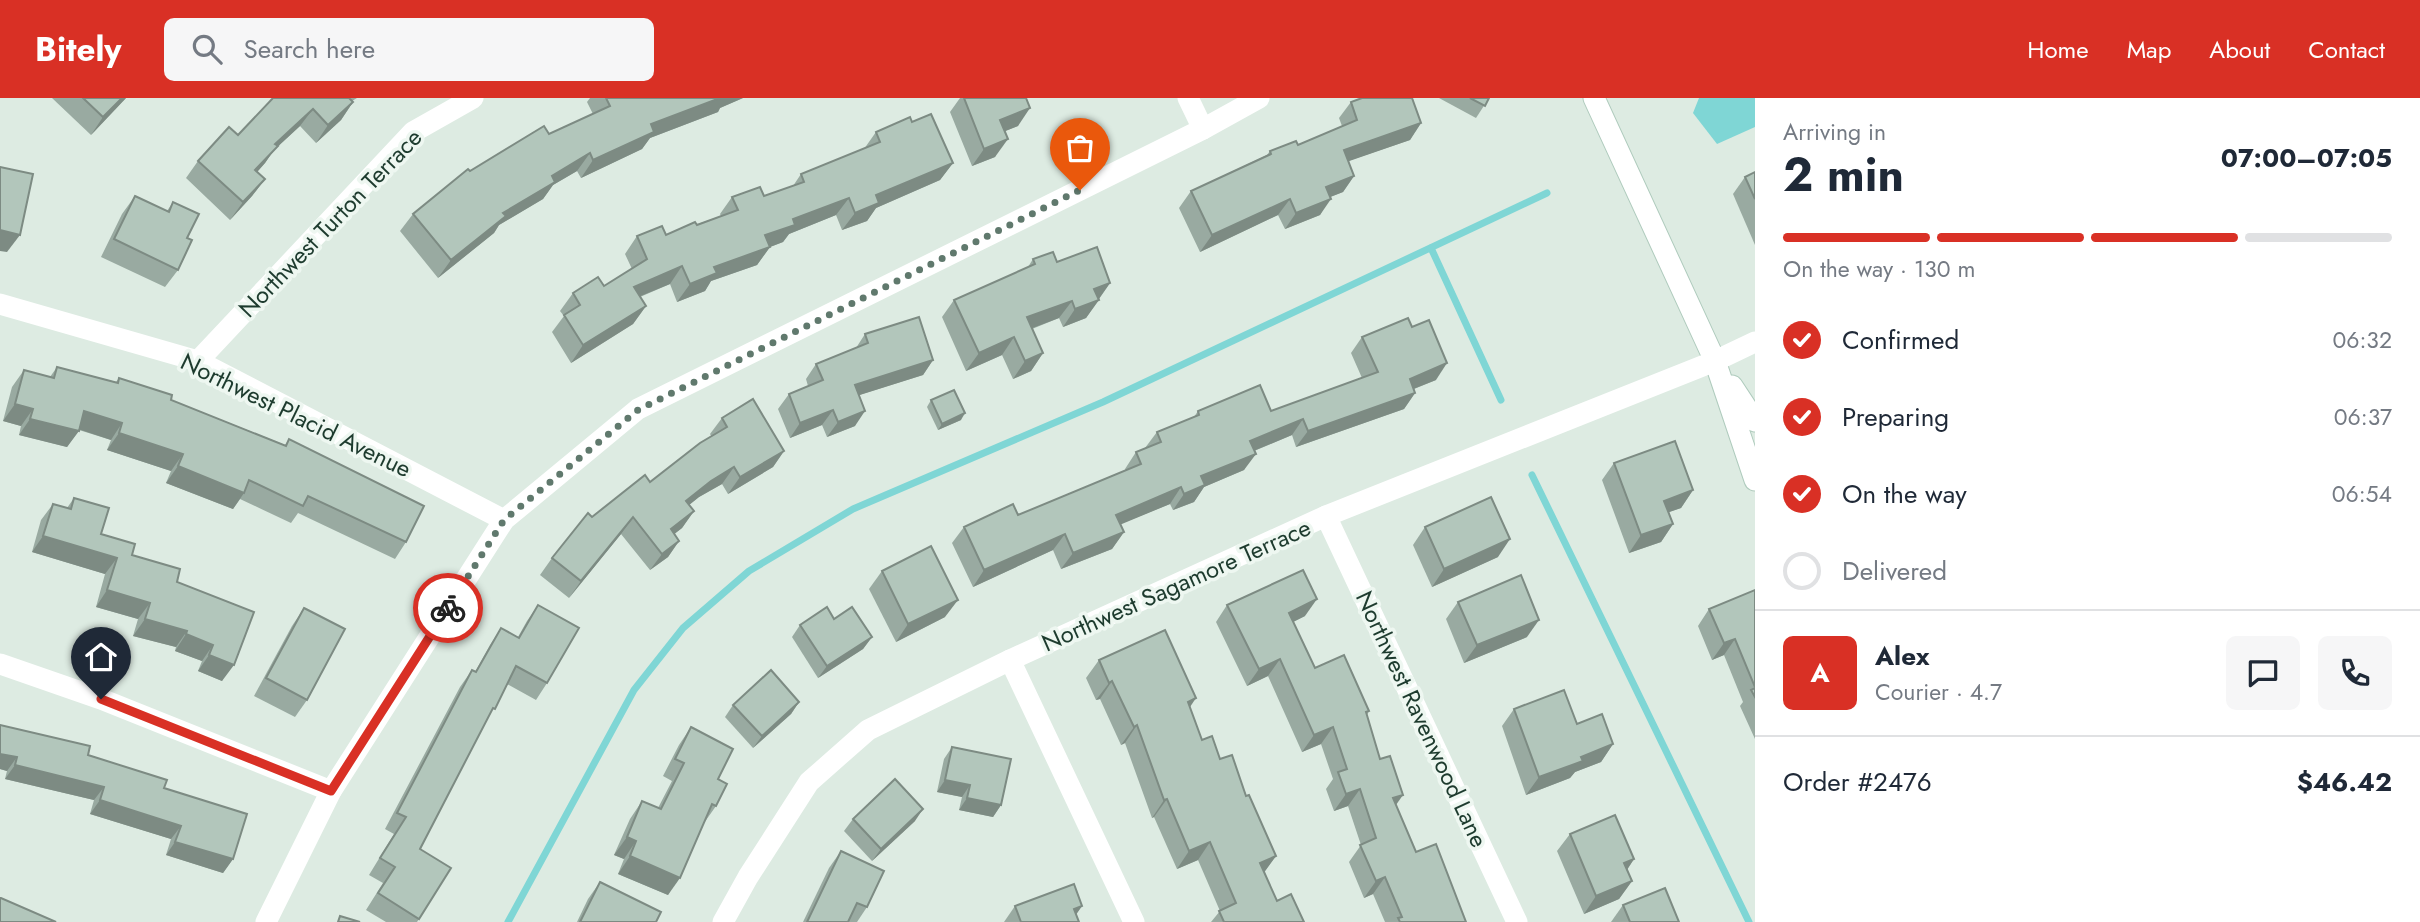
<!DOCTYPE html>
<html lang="en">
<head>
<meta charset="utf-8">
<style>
	:root { --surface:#fff; --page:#f6f6f7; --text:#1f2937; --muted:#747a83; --line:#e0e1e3; --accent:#d93025 }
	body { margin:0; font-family:Jost,sans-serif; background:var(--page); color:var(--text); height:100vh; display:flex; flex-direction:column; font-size:26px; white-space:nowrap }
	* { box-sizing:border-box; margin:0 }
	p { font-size:23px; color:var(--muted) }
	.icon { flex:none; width:38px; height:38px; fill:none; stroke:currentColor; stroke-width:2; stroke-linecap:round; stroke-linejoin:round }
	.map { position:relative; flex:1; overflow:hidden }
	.sheet { display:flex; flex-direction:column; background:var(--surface); width:665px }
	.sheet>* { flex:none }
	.pin { position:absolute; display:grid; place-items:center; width:60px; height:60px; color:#fff; margin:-72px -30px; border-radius:50% 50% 50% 0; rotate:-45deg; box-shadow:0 0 7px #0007 }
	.pin .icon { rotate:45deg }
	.courier { position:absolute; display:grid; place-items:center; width:70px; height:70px; margin:-35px; border:5px solid #d93025; border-radius:50%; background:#fff; color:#222; box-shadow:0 2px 9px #0007 }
	.headline em { font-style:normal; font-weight:700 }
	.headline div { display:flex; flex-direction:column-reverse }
	.headline { display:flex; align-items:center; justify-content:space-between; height:119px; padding:0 28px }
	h1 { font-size:46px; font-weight:700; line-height:52px }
	.bar { display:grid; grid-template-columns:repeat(4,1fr); gap:10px 7px; align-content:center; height:84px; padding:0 28px }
	.bar i { height:9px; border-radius:5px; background:var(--line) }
	.bar .on { background:var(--accent) }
	.bar p { grid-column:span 4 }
	.line { display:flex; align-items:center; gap:18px; padding:0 28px; border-top:2px solid var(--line) }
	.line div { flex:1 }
	.round { display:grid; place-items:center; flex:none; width:74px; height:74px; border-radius:10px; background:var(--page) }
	ol { padding:0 28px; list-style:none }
	li { display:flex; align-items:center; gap:21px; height:77px }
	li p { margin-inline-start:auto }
	li .icon { padding:7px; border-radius:50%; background:var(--accent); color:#fff; stroke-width:4 }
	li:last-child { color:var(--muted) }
	li i { width:38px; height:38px; border:4px solid var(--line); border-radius:50% }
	header { display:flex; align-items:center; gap:42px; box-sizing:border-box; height:98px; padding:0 35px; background:var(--accent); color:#fff }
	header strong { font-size:33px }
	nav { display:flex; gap:38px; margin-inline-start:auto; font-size:24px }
	.search { width:490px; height:63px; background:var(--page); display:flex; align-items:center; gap:18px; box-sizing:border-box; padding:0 24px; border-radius:10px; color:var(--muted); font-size:26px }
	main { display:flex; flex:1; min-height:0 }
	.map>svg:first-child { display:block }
	.water { fill:#7fd6d5 }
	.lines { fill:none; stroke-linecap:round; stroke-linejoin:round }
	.stream { stroke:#7fd6d5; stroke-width:7 }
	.secondary-casing { stroke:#afcbbd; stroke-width:23 }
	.minor { stroke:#fff; stroke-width:21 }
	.secondary { stroke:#fff; stroke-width:21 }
	.wall { fill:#99aaa1 }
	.shaded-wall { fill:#7d8b83 }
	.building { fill:#b2c6bb; stroke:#7d8b83; stroke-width:2 }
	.done { stroke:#60796d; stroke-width:7; stroke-dasharray:0 12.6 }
	.route { stroke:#d93025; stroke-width:9 }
	.labels { text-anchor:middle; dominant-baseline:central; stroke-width:7; stroke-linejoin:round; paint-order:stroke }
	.street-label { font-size:24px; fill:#1d3b2e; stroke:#eef7f1 }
</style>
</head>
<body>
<header>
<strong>Bitely</strong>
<div class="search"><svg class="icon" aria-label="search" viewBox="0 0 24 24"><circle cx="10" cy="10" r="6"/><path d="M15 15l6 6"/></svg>Search here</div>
<nav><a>Home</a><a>Map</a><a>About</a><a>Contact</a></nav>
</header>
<main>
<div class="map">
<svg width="1755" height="824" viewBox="0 0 1755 824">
	<rect width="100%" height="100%" fill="#ddebe2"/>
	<!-- water -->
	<path class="water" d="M1699,0H1755V29L1717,46L1693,15Z"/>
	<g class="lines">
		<!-- stream -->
		<g class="stream">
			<path d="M1431,150L1501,302"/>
			<path d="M1532,377L1749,824"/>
			<path d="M508,824L634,592L683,530L749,473L853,411L1103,304L1547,95"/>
		</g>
		<!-- secondary casing -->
		<g class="secondary-casing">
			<g id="secondary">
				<path d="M1594,0L1715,263L1755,382"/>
				<path d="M1732,288L1755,323"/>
			</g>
		</g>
		<!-- minor -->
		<g class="minor">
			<path d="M1188,0L1203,31"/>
			<path d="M0,206L198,263L504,422"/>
			<path d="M198,263L413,34L473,0"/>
			<path d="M1326,418L1517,824"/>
			<path d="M1010,562L1134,824"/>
			<path d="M0,566L101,601L331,693"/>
			<path d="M266,824L331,693L504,422L638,311L1203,31L1259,0"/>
			<path d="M723,824L748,779L809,684L868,632L1010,562L1326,418L1715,263L1755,244"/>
		</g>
		<!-- secondary -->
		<use href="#secondary" class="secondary"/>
	</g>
	<!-- wall -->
	<g class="wall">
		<path d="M52,0H126L91,37Z"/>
		<path d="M273,0H357L352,3L353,4L341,22L316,45L300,28L274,52L265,65L257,74L265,81L252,98L230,122L186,80L198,63L238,37Z"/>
		<path d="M590,0H743L720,10L718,14L650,40L642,51L581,80L577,73L553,87L543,101L499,127L494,135L438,180L400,133L413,116L470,73L593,16L587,4Z"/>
		<path d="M960,0H1026L1018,28L1005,33L995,59L972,68L950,14Z"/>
		<path d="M1439,0H1489L1476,20Z"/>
		<path d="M1351,4L1421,25L1410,42L1348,63L1354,78L1343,94L1330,99L1320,117L1285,131L1278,117L1200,154L1179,110L1191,93L1267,57L1270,53L1298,47L1342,28L1339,20Z"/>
		<path d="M912,24L953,65L940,82L876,110L867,123L842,132L836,117L789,136L783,144L770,149L757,167L711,183L705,193L677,204L670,186L640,199L646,208L633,226L571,265L552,234L564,218L560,213L573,195L604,188L632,171L625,156L637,138L666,137L721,118L720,116L732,99L764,98L793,88L801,76L864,51L876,34Z"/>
		<path d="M1755,74V147L1733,96L1745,79Z"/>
		<path d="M135,98L167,113L173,104L187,140L178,172L165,189L101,159L122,116Z"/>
		<path d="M1033,161L1057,164L1110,185L1086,220L1063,229L1059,220L1032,231L1043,255L1031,273L1013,281L1002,257L966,273L942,219L954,202L1028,169Z"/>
		<path d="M865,236L933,262L923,277L859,297L855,328L827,339L822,327L790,340L778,311L789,296L808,288L806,281L816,266L856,250Z"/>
		<path d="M1362,239L1436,282L1414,291L1415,295L1404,311L1296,349L1292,337L1254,353L1244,372L1204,389L1194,404L1173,412L1170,406L1120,426L1124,434L1112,451L1061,471L1053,452L973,489L952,445L964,429L1018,417L1126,373L1125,371L1136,354L1145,350L1157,334L1194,319L1198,313H1271L1362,280L1351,255Z"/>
		<path d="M57,269L116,284L119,280L171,302L285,347L289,341L406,444L395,461L298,415L291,425L240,401L233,411L166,385L171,373L107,352L111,342L79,332L67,349L19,337L21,328L3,323L12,289L24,272L50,279Z"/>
		<path d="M931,302L961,322L938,332L927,309Z"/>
		<path d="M722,320L784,353L773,369L728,396L722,386L699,399L689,407L694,413L682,430L674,436L679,443L668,459L650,472L621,436L569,500L540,477L552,460L592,419L650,384L712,339L710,336Z"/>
		<path d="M1614,365L1693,392L1681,410L1669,414L1673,426L1661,444L1629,455L1602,382Z"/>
		<path d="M74,400L101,436L132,457L177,484L254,514L222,583L198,573L202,563L175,553L176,549L133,538L138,521L96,509L105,476L32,454L41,422L53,406L67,410Z"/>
		<path d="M1425,429L1498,459L1432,489L1413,447Z"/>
		<path d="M882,473L945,519L896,544L869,491Z"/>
		<path d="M1755,492V641L1740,608L1743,604L1724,557L1712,562L1698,528L1709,511Z"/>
		<path d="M1458,504L1527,539L1464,565L1446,521Z"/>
		<path d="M538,507L547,585L536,602L507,586L485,625L420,751L451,770L417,824H386L366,812L383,785L369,777L394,736L385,731L460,589L472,572L475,574L490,547L501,530L518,539L527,523Z"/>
		<path d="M1227,507L1305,518L1293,524L1315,570L1369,613L1367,617L1380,661L1396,707L1416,754L1466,824H1385L1373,796L1364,800L1349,764L1361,747L1348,708L1334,713L1326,691L1333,681L1321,646L1302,654L1268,578L1247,588L1216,524Z"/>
		<path d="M304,510L307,602L295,619L254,598L292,528Z"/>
		<path d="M834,521L872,539L863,551L818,580L792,539L800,527Z"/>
		<path d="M1099,562L1190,610L1202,642L1220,661L1246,698L1276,758L1264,774L1277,803L1304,824H1211L1220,813L1198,762L1177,771L1154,719L1152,720L1125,645L1121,647L1100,601L1096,602L1086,580Z"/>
		<path d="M799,604L791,616L753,650L725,619L733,607Z"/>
		<path d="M1514,611L1577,626L1613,646L1601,664L1575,674L1570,680L1526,697L1502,628Z"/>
		<path d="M0,627L88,657L164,690L233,761L223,775L166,757L171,741L90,716L94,702L5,681L7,673L0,671Z"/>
		<path d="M691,629L718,681L716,708L704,725L668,797L618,776L624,761L614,757L630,721L642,703L658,710L672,683L663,678L679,647Z"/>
		<path d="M952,649L1001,707L993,719L959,712L962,699L937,694L944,661Z"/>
		<path d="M853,721L915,723L872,763L844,733Z"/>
		<path d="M1570,736L1634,761L1627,772L1632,783L1619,801L1584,816L1557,753Z"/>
		<path d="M841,753L867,809L857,824H803L829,770Z"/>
		<path d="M600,784L656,824H577L588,801Z"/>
		<path d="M1623,807L1679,824H1611Z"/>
		<path d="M1015,808H1082L1076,816L1079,824H1004Z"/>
	</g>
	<!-- shaded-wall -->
	<g class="shaded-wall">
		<path d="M122,0H126L91,37L103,19Z"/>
		<path d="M720,0H743L720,10L718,14L650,40L642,51L581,80L593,62L651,26Z"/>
		<path d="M353,4L341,22L316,45L328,27Z"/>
		<path d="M1030,10L1018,28L988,40L1000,22Z"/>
		<path d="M313,11L300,28L274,52L265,65L243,90L275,46Z"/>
		<path d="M1421,25L1410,42L1332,69L1344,52Z"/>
		<path d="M1008,41L995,59L972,68L984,51Z"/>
		<path d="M590,55L577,73L553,87L543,101L499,127L494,135L438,180L451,162L503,115L552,78Z"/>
		<path d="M953,65L940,82L876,110L867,123L842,132L855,115L876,97Z"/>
		<path d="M1354,78L1343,94L1315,105L1326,89Z"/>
		<path d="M265,81L252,98L230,122L243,104Z"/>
		<path d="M849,100L836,117L789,136L783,144L770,149L757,167L711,183L705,193L677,204L690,186L714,169L765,137L793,121Z"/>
		<path d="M1290,101L1278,117L1200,154L1212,137Z"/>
		<path d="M1331,101L1320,117L1285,131L1296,115Z"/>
		<path d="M0,132L20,137L7,154L0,153Z"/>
		<path d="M682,168L670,186L621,206L634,189Z"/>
		<path d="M1110,185L1098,202L1094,191Z"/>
		<path d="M1099,202L1086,220L1063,229L1075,211Z"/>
		<path d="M1072,203L1059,220L1014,237L1027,219Z"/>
		<path d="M646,208L633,226L571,265L583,247Z"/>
		<path d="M1014,239L1002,257L966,273L979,255Z"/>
		<path d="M1043,255L1031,273L1013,281L1025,263Z"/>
		<path d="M933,262L923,277L844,302L855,287Z"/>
		<path d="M1447,265L1436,282L1398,297L1410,281Z"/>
		<path d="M1415,295L1404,311L1296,349L1308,333Z"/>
		<path d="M15,306L33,311L21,328L3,323Z"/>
		<path d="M833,312L822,327L790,340L800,325Z"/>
		<path d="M84,313L122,325L111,342L72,329Z"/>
		<path d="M865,313L855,328L827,339L838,324Z"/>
		<path d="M965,315L961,322L938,332L942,326Z"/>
		<path d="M30,321L79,333L67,349L19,337Z"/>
		<path d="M1303,321L1292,337L1239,359L1250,343Z"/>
		<path d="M119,335L183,356L171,373L107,352Z"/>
		<path d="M784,353L773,369L728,396L740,379Z"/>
		<path d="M1256,356L1244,372L1204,389L1194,404L1173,412L1184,396L1201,378Z"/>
		<path d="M178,368L244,395L233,411L166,385Z"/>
		<path d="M734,369L722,386L699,399L674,419L686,403L711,383Z"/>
		<path d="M1181,389L1170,406L1105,433L1116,417Z"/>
		<path d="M1693,392L1681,410L1652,420L1664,403Z"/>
		<path d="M694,413L682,430L659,448L671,431Z"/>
		<path d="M633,419L621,436L569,500L581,483Z"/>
		<path d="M1673,426L1661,444L1629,455L1641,437Z"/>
		<path d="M1124,434L1112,451L1061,471L1073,455Z"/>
		<path d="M1065,436L1053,452L973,489L984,472Z"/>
		<path d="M43,438L117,460L105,476L32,454Z"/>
		<path d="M1510,441L1498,459L1432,489L1444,471Z"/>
		<path d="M679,443L668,459L650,472L662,456Z"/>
		<path d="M107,492L150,505L138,521L96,509Z"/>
		<path d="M1317,501L1305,518L1277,532L1289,515Z"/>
		<path d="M958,502L945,519L896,544L908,526Z"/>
		<path d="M145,521L187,533L176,549L133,538Z"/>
		<path d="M1539,522L1527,539L1464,565L1477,547Z"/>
		<path d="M186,536L213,547L202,563L175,553Z"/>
		<path d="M872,539L863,551L818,580L827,568Z"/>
		<path d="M1735,541L1724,557L1712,562L1724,545Z"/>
		<path d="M209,557L234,567L222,583L198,573Z"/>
		<path d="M1280,561L1268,578L1247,588L1259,571Z"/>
		<path d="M1112,583L1100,601L1096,602L1109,585Z"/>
		<path d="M1196,600L1184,618L1188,604Z"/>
		<path d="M799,604L791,616L753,650L762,638Z"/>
		<path d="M1137,627L1125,645L1121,647L1134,629Z"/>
		<path d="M1333,629L1321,646L1302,654L1314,637Z"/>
		<path d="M1613,646L1601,664L1575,674L1570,680L1526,697L1539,679L1581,659Z"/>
		<path d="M0,656L17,659L7,673L0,671Z"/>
		<path d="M15,667L104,689L94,702L5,681Z"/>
		<path d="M945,682L970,687L962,699L937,694Z"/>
		<path d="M1360,691L1348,708L1334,713L1346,696Z"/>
		<path d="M1403,697L1391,714L1393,700Z"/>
		<path d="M967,700L1001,707L993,719L959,712Z"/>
		<path d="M1167,701L1154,719L1152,720L1164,702Z"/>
		<path d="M100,702L181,728L171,741L90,716Z"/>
		<path d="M923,711L915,723L872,763L881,751Z"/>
		<path d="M627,739L636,743L624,761L614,757Z"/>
		<path d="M175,744L233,761L223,775L166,757Z"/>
		<path d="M1210,744L1198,762L1177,771L1189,753Z"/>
		<path d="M630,758L680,780L668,797L618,776Z"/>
		<path d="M1276,758L1263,776L1260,765Z"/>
		<path d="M1634,761L1622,779L1624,765Z"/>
		<path d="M1385,779L1373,796L1364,800L1376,783Z"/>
		<path d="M1632,783L1619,801L1584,816L1596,798Z"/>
		<path d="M1082,808L1071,824L1074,811Z"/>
	</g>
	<!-- building -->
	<g class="building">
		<path d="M83,0H122L103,19Z"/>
		<path d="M273,0H349L353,4L328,27L313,11L275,46L278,48L255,72L265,81L243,104L198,63L229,29L238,37Z"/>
		<path d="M606,0H720L651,26L654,34L593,62L590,55L552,78L555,84L503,115L506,118L451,162L413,116L468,71L470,73L544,28L549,36L610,8Z"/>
		<path d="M964,0H1026L1030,10L1000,22L1008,41L984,51Z"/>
		<path d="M1362,0H1412L1421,25L1344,52L1354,78L1326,89L1331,101L1296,115L1290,101L1212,137L1191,93L1271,56L1270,53L1296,43L1298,47L1357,22L1351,4Z"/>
		<path d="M1470,0H1489L1485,8Z"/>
		<path d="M931,16L953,65L876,97L879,105L855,115L849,100L793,121L795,127L765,137L770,149L714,169L717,175L690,186L682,168L634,189L646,208L583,247L564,217L580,207L573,195L598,179L604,188L647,161L637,138L662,128L666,137L695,124L697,127L738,112L732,99L760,89L764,98L804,84L801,76L880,44L876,34L910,19L912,24Z"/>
		<path d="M0,69L33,76L20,137L0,132Z"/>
		<path d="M1755,74V101L1745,79Z"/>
		<path d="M135,98L169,114L173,104L199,116L187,140L192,142L178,172L114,141Z"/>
		<path d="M1097,149L1110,185L1094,191L1099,202L1075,211L1072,203L1027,219L1043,255L1025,263L1014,239L979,255L954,202L1035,166L1033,161L1053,154L1057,164Z"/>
		<path d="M919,219L933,262L855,287L865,313L838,324L833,312L800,325L789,296L823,282L816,266L868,245L865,236Z"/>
		<path d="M1408,220L1412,229L1429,222L1447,265L1410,281L1415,295L1308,333L1303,321L1250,343L1256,356L1201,378L1205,387L1184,396L1181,389L1116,417L1124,434L1073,455L1065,436L984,472L964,429L1013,406L1018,417L1141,366L1136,354L1161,344L1157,334L1199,317L1198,313L1260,287L1271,313L1378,274L1362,239Z"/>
		<path d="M57,269L118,285L119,280L172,297L171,302L286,348L289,341L424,408L406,444L308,398L303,408L249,382L244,395L178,368L183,356L119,335L122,325L84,313L79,333L30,321L33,311L15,306L24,272L54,280Z"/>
		<path d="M954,292L965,315L942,326L931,302Z"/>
		<path d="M753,301L784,353L740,379L734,369L711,383L686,403L694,413L671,431L679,443L662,456L633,419L581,483L552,460L588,415L592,419L645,377L650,384L700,345L727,329L722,320Z"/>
		<path d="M1675,343L1693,392L1664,403L1673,426L1641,437L1614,365Z"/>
		<path d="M1491,399L1510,441L1444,471L1425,429Z"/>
		<path d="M74,400L109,410L101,436L135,446L132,457L180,471L177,484L254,514L234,567L209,557L213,547L186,536L187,533L145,521L150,505L107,492L117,460L43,438L53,406L71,411Z"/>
		<path d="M931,448L958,502L908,526L882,473Z"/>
		<path d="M1303,472L1317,501L1289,515L1315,570L1344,557L1369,613L1366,614L1380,661L1390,658L1403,697L1393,700L1416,754L1436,746L1466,824H1400L1398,820L1402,819L1385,779L1376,783L1360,747L1376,740L1360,691L1346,696L1338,674L1347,671L1333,629L1314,637L1280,561L1259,571L1227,507Z"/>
		<path d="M1521,477L1539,522L1477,547L1458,504Z"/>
		<path d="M1755,492V589L1735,541L1724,545L1709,511Z"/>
		<path d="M538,507L579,530L547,585L516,568L495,611L493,610L420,751L451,770L419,821L378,795L395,769L380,760L406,719L397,715L472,572L476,574L501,530L519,540Z"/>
		<path d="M827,509L834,521L852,509L872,539L827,568L800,527Z"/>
		<path d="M304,510L345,531L307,602L266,580Z"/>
		<path d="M1165,532L1196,600L1188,604L1202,642L1212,638L1220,661L1232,657L1246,698L1249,697L1276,758L1260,765L1277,803L1291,796L1304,824H1224L1219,813L1236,805L1210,744L1189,753L1167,701L1164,702L1137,627L1134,629L1112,583L1109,585L1099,562Z"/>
		<path d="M771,572L799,604L762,638L733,607Z"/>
		<path d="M1755,590V599L1751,592Z"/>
		<path d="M1564,592L1577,626L1602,616L1613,646L1581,659L1583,663L1539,679L1514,611Z"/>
		<path d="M0,627L90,648L88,657L167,682L164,690L247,716L233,761L175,744L181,728L100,702L104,689L15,667L17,659L0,656Z"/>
		<path d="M691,629L733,651L718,681L727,686L716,708L712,706L680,780L630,758L636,743L627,739L642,703L661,711L684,665L675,661Z"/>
		<path d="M952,649L1011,661L1001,707L967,700L970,687L945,682Z"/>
		<path d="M895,681L923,711L881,751L853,721Z"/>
		<path d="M1615,717L1634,761L1624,765L1632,783L1596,798L1570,736Z"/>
		<path d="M841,753L884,773L867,809L857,805L848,824H807Z"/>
		<path d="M600,784L661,814L656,824H580Z"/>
		<path d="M1074,786L1082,808L1074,811L1079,824H1021L1015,808Z"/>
		<path d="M1665,790L1679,824H1630L1623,807Z"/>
		<path d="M0,800H1L56,824H0Z"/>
		<path d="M340,818L360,824H338Z"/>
	</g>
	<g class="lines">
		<!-- done -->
		<path class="done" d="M448,510L504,422L638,312L1080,92"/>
		<!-- route -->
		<path class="route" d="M101,601L331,693L448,510"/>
	</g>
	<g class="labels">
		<!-- street labels -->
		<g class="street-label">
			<text transform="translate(330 125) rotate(-46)">Northwest Turton Terrace</text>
			<text transform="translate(296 317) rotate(26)">Northwest Placid Avenue</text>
			<text transform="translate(1176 487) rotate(-24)">Northwest Sagamore Terrace</text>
			<text transform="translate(1422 621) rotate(65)">Northwest Ravenwood Lane</text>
		</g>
	</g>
</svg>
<div class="pin" style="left:1080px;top:92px;background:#ea580c"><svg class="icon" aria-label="bag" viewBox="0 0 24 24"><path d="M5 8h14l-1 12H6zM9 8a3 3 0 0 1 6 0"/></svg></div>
<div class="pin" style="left:101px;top:601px;background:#1f2937"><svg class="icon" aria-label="home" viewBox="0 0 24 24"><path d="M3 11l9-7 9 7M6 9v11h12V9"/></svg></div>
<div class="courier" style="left:448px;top:510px"><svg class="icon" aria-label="bike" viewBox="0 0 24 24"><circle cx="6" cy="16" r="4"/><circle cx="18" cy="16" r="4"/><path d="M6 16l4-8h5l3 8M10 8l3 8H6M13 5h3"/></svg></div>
</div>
<section class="sheet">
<div class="headline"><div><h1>2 min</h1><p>Arriving in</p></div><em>07:00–07:05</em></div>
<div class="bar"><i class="on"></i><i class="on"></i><i class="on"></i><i></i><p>On the way · 130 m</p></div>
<ol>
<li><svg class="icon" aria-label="check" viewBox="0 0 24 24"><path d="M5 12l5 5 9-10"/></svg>Confirmed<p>06:32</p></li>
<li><svg class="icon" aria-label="check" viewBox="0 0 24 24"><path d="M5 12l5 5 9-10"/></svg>Preparing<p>06:37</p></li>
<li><svg class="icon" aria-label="check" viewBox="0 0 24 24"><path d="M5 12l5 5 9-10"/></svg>On the way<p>06:54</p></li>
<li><i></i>Delivered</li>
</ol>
<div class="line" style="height:126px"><b class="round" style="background:var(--accent);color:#fff">A</b><div><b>Alex</b><p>Courier · 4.7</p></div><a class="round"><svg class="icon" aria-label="chat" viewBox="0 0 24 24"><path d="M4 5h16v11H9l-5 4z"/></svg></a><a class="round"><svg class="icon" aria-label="phone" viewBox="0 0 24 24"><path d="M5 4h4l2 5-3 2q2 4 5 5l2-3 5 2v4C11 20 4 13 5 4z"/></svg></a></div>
<div class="line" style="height:91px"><div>Order #2476</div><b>$46.42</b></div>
</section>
</main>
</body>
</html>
